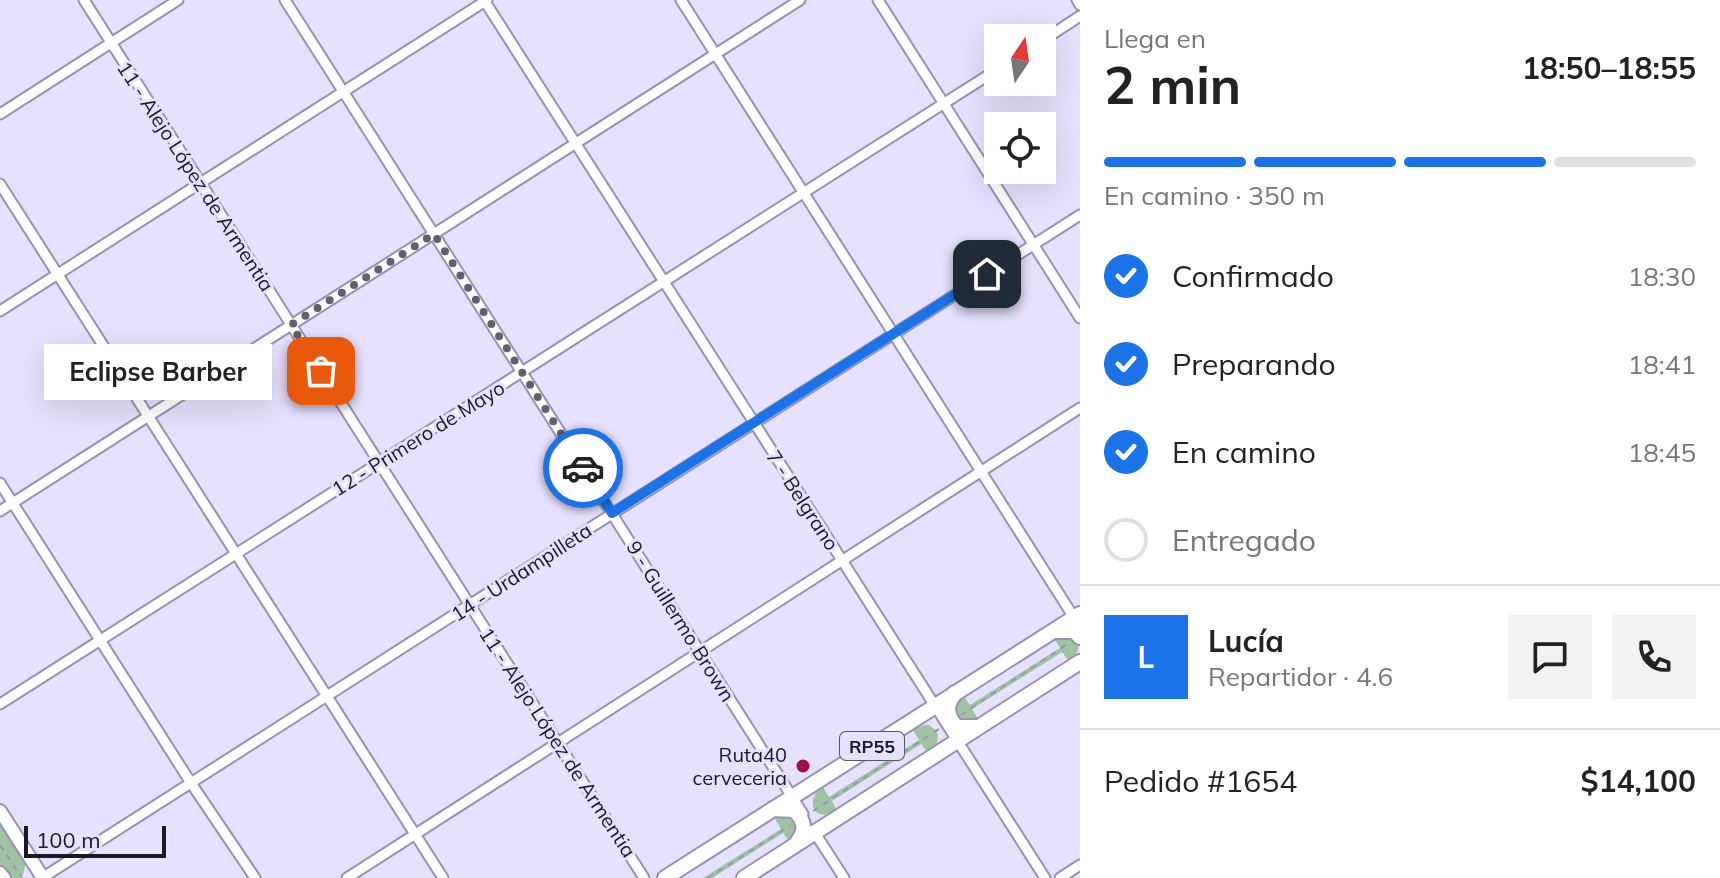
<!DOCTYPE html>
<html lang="es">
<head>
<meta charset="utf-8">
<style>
	:root { --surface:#fff; --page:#f2f2f2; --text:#222; --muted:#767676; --line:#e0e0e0; --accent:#1a73e8 }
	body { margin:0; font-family:Mulish,sans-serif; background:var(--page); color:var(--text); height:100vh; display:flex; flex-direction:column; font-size:30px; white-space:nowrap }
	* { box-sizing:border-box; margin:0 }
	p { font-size:26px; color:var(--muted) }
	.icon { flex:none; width:44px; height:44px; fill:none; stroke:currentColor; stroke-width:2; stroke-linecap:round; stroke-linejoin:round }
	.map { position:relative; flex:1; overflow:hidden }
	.details { display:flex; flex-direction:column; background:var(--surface); width:640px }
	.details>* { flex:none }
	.needle { width:52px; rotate:13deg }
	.controls { position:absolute; left:984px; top:24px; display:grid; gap:16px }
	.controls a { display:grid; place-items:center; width:72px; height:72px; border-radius:0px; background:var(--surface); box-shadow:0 8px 32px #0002; font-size:40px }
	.scale { position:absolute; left:24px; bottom:20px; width:142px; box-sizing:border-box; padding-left:8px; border:4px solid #1b1925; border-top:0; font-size:22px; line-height:28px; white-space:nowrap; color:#1b1925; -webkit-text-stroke:6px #e5e1fe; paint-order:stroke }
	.pin { position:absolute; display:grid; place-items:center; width:68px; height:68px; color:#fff; margin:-34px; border-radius:16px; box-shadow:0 4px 12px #0006 }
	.courier { position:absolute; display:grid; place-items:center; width:80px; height:80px; margin:-40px; border:6px solid #1a73e8; border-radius:50%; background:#fff; color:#222; box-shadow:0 2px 10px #0007 }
	.bubble { position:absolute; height:56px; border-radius:0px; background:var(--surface); box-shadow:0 8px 32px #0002; font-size:26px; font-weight:700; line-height:56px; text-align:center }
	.headline em { font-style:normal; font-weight:700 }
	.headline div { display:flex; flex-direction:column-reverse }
	.headline { display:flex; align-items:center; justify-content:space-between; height:136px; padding:0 24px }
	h1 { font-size:52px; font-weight:700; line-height:60px }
	.bar { display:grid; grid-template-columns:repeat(4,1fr); gap:12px 8px; align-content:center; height:96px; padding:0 24px }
	.bar i { height:10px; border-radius:6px; background:var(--line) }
	.bar .current { background:var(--accent) }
	.bar p { grid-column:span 4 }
	.line { display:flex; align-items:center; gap:20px; padding:0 24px; border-top:2px solid var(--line) }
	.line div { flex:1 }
	.round { display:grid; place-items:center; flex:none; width:84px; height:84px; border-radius:0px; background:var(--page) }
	ol { padding:0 24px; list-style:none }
	li { display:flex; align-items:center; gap:24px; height:88px }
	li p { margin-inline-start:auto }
	li .icon { padding:8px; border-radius:50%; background:var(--accent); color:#fff; stroke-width:4 }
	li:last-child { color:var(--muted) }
	li i { width:44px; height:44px; border:4px solid var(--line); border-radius:50% }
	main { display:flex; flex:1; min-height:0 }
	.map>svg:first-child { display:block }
	.green { fill:#9dc3a3 }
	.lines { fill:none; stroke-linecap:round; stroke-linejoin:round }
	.street-casing { stroke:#9792b3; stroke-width:13 }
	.secondary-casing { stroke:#9792b3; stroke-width:16 }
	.primary-casing { stroke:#9792b3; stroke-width:18 }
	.path { stroke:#9a97ae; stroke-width:2; stroke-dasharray:6 6; stroke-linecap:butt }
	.street { stroke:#fff; stroke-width:9 }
	.secondary { stroke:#fff; stroke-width:12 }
	.primary { stroke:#fff; stroke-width:14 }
	.done { stroke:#625f71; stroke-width:8; stroke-dasharray:0 14.4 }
	.route { stroke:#1a73e8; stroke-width:10 }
	.poi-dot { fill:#a40b42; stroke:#e5e1fe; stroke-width:3 }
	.labels { text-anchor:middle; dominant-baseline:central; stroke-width:6; stroke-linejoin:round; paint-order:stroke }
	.shield { fill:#e5e1fe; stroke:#585566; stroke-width:2 }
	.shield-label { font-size:18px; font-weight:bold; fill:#1b1925 }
	.street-label { font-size:20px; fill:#1b1925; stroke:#e5e1fe }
	.poi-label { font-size:20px; fill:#1b1925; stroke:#e5e1fe; text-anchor:end }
</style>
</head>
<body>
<main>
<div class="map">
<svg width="1080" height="878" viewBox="0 0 1080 878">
	<rect width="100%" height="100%" fill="#e5e1fe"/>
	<!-- green -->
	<g class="green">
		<path d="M1065,633L1079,644C1078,652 1076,656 1069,661L1062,652L972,709L978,719L973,722L957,721C954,708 953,704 963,695L970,705L1060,648L1054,638Z"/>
		<path d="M924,725H929L937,731C939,741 937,747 928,753L921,744L832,801L837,811C830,815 820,817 814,810C811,799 814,793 823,787L829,797L919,740L913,730Z"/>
		<path d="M791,814L800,824L790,842L783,833L712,878H703L781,829L775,819L780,815Z"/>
		<path d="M0,819L26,860L23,875L18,878L0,877Z"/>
	</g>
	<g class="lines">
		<!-- street casing -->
		<g class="street-casing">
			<g id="street">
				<path d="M84,0L644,878"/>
				<path d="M285,0L803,814"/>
				<path d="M484,0L1045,878"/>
				<path d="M681,0L1080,627"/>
				<path d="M878,0L1080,318"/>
				<path d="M1077,0L1080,5"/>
				<path d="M1042,41L1080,16"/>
				<path d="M0,114L178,0"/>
				<path d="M0,184L443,878"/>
				<path d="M0,311L487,0"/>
				<path d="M0,483L191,783L255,878"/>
				<path d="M0,511L800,0"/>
				<path d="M0,704L998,69"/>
				<path d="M813,830L844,878"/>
				<path d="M42,878L1080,215"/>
				<path d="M347,878L1080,408"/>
				<path d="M1060,878L1080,865"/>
			</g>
		</g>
		<!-- secondary casing -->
		<g class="secondary-casing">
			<g id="secondary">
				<path d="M0,811L43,878"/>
				<path d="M0,873L4,878"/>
			</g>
		</g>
		<!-- primary casing -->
		<g class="primary-casing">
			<g id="primary">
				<path d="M1055,631H1074L1080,637"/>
				<path d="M955,693C945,706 946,715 957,727H977"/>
				<path d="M773,809L794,810C804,820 807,829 798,841"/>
				<path d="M665,878L1080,614"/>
				<path d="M744,878L1080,662"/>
			</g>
		</g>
		<!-- path -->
		<g class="path">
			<path d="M961,715L1069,643"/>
			<path d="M813,811L939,729"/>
			<path d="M0,845L22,878"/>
			<path d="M708,878L791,825"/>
		</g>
		<!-- street -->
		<use href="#street" class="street"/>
		<!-- secondary -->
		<use href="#secondary" class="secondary"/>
		<!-- primary -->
		<use href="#primary" class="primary"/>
	</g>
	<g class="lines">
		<!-- done -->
		<path class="done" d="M321,371L291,325L434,234L583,468"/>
		<!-- route -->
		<path class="route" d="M583,468L612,513L987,274"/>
	</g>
	<!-- markers -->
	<circle class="poi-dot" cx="803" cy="766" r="8"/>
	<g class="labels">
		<!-- shield labels -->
		<rect class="shield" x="840" y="732" width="64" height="28" rx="6"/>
		<g class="shield-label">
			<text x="872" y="746">RP55</text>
		</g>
		<!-- street labels -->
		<g class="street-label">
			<text transform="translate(196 176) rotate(57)">11 - Alejo López de Armentia</text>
			<text transform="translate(418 438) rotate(-32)">12 - Primero de Mayo</text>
			<text transform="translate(803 500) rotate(57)">7 - Belgrano</text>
			<text transform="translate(521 572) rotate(-33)">14 - Urdampilleta</text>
			<text transform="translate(681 621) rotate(58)">9 - Guillermo Brown</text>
			<text transform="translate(558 742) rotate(57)">11 - Alejo López de Armentia</text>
		</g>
		<!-- poi labels -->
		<g class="poi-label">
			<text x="787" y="754">Ruta40<tspan x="787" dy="23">cerveceria</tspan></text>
		</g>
	</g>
</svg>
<div class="controls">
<a><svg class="needle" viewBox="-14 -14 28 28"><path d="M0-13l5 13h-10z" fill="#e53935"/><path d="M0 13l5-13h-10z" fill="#767676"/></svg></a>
<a><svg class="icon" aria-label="locate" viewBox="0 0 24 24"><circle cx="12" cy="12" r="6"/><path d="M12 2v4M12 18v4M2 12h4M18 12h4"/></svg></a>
</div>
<div class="scale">100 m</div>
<div class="pin" style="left:321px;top:371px;background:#ea580c"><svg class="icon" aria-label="bag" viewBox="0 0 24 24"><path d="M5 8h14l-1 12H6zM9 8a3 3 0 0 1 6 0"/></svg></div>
<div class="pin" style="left:987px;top:274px;background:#1f2937"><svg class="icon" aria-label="home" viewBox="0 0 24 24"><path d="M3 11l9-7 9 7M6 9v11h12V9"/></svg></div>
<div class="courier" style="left:583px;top:468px"><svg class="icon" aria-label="car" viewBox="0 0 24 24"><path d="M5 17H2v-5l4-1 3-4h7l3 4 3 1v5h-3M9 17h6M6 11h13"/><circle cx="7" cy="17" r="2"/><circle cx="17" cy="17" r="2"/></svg></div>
<div class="bubble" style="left:44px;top:344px;width:228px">Eclipse Barber</div>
</div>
<section class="details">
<div class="headline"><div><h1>2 min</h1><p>Llega en</p></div><em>18:50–18:55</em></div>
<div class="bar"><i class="current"></i><i class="current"></i><i class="current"></i><i></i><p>En camino · 350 m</p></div>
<ol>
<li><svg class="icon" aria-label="check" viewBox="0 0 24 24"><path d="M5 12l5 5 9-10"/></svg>Confirmado<p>18:30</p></li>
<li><svg class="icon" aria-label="check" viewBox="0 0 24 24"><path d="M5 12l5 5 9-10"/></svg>Preparando<p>18:41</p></li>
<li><svg class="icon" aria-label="check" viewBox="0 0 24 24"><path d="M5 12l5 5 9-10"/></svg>En camino<p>18:45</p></li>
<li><i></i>Entregado</li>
</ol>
<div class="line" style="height:144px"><b class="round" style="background:var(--accent);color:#fff">L</b><div><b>Lucía</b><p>Repartidor · 4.6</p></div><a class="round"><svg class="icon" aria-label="chat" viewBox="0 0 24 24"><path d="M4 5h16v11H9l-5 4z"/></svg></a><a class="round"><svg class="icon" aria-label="phone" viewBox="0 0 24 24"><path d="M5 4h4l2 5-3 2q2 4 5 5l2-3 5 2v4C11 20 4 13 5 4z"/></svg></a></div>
<div class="line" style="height:104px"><div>Pedido #1654</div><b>$14,100</b></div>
</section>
</main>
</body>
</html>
